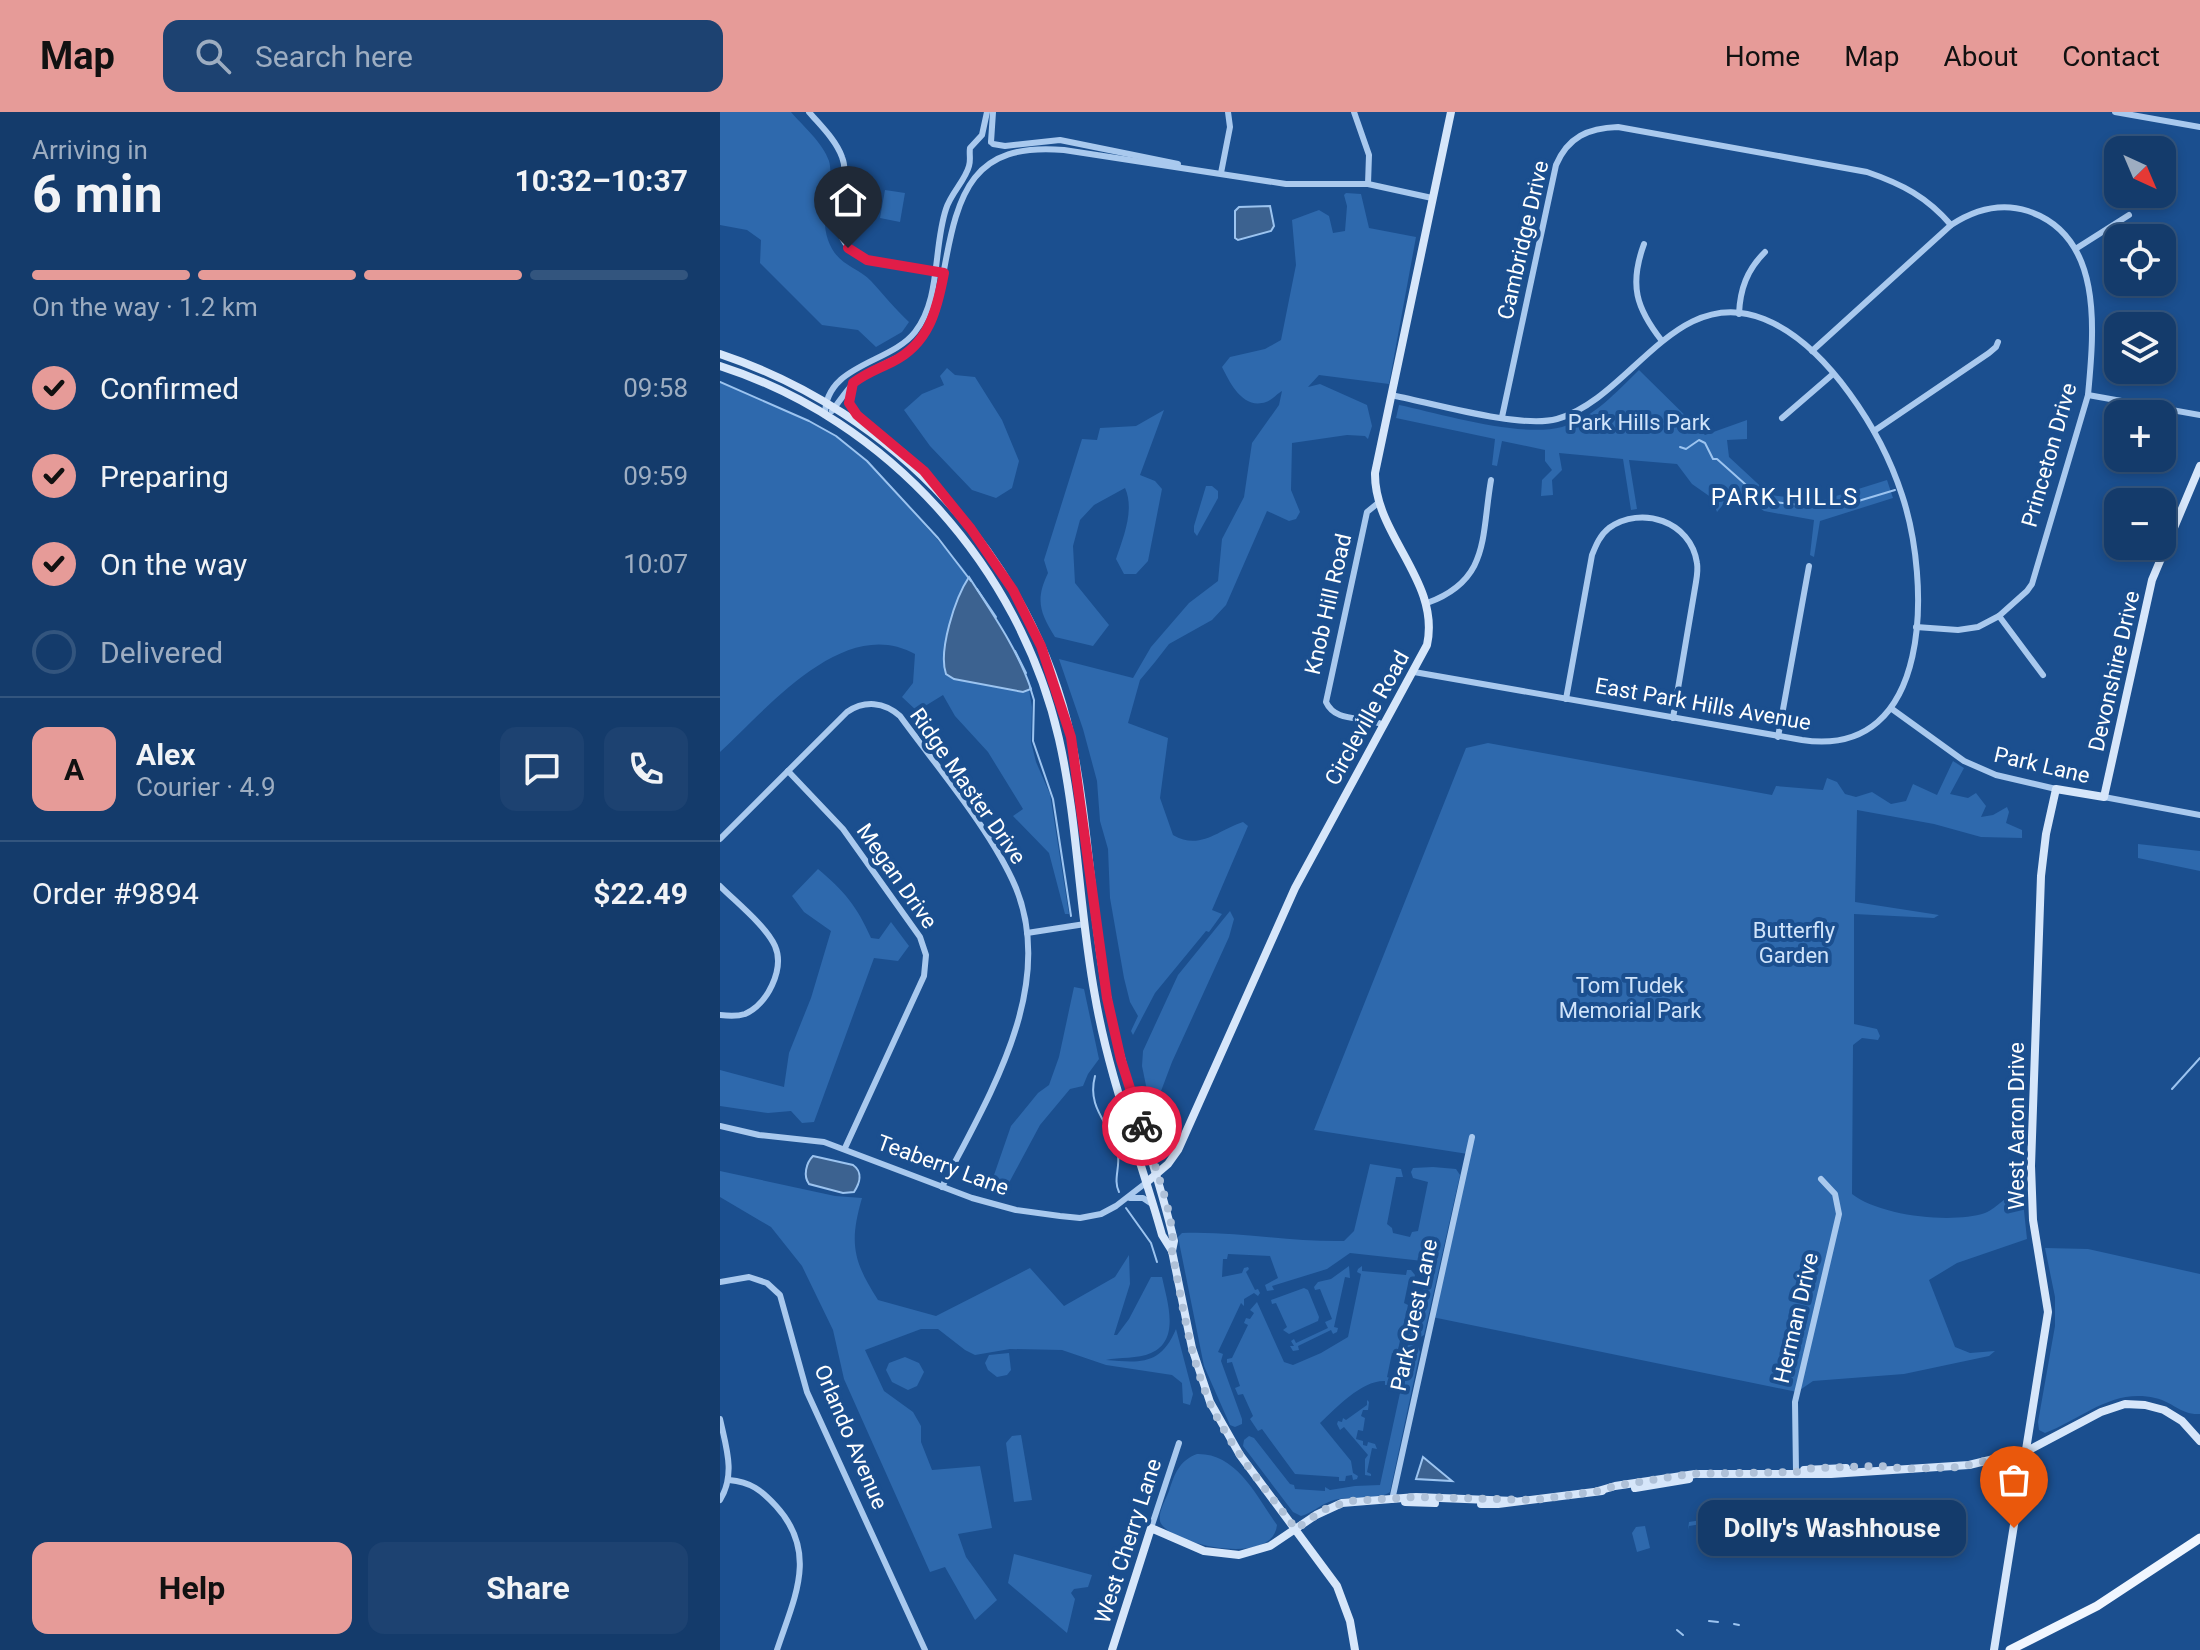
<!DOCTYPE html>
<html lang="en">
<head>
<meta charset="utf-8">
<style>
	:root { --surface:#143b6b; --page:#1d4271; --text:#f1f3f6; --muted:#9dadc1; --line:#33557e; --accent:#e69b98 }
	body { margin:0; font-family:Roboto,sans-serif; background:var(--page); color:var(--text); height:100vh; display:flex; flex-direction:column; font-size:30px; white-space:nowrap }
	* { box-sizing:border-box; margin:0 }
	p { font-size:26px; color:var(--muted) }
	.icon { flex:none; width:44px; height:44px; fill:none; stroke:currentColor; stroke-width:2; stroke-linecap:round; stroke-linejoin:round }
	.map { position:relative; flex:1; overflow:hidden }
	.panel { display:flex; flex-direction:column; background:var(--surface); width:720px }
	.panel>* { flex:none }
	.needle { width:52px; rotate:136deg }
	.controls { position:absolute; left:1384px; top:24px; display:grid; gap:16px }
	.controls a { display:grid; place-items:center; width:72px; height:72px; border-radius:16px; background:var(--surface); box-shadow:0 4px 12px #0003,0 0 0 2px var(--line); font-size:40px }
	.pin { position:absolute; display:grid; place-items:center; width:68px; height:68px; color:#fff; margin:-82px -34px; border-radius:50% 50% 50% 0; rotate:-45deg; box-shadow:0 0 8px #0007 }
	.pin .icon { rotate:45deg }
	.courier { position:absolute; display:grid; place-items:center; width:80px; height:80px; margin:-40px; border:6px solid #e11d48; border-radius:50%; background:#fff; color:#222; box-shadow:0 2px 10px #0007 }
	.bubble { position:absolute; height:56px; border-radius:16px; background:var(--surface); box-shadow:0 4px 12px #0003,0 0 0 2px var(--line); font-size:26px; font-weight:700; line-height:56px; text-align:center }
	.overview em { font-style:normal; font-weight:700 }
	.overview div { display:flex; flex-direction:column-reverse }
	.overview { display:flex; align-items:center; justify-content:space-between; height:136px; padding:0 32px }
	h1 { font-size:52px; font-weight:700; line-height:60px }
	.bar { display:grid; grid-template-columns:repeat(4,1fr); gap:12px 8px; align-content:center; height:96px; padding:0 32px }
	.bar i { height:10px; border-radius:6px; background:var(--line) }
	.bar .on { background:var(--accent) }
	.bar p { grid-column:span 4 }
	.line { display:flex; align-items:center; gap:20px; padding:0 32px; border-top:2px solid var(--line) }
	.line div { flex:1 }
	.round { display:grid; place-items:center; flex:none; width:84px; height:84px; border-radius:16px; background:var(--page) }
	ol { padding:0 32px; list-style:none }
	li { display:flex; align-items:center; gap:24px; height:88px }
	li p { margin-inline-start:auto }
	li .icon { padding:8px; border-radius:50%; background:var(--accent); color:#111; stroke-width:4 }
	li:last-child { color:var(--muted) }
	li i { width:44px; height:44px; border:4px solid var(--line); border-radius:50% }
	.cta { display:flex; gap:16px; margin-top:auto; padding:16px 32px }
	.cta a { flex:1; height:92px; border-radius:16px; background:var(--accent); color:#111; font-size:32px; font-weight:700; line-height:92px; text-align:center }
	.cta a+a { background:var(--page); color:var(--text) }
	header { display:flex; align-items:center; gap:48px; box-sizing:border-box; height:112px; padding:0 40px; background:var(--accent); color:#111 }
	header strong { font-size:38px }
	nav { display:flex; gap:44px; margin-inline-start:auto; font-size:28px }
	.search { width:560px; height:72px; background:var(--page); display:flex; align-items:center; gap:20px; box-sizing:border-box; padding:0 28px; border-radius:16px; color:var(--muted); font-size:30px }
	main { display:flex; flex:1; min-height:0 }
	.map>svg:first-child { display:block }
	.green { fill:#2e69ad }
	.water { fill:#3c6290; stroke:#9cc4f0; stroke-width:2 }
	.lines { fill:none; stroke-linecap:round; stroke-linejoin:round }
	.stream { stroke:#9cc4f0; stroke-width:2 }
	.street { stroke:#a9c9ee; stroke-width:6 }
	.secondary { stroke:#d6e6fa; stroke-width:8 }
	.primary { stroke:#f0f6ff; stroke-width:9 }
	.done { stroke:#afc1d8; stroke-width:8; stroke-dasharray:0 14.4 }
	.route { stroke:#e11d48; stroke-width:10 }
	.labels { text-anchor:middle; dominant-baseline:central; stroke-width:8; stroke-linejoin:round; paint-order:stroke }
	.street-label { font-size:22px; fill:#fff; stroke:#1b4f8f }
	.park-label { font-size:22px; fill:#cfe3fa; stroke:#1b4f8f }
	.neighbourhood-label { font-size:24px; letter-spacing:2px; fill:#fff; stroke:#1b4f8f }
</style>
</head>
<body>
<header>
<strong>Map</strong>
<div class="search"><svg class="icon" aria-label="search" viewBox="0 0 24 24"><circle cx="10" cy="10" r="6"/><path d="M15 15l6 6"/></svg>Search here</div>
<nav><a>Home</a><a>Map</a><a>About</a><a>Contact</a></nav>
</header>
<main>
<section class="panel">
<div class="overview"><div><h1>6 min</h1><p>Arriving in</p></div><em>10:32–10:37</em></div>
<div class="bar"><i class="on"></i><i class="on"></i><i class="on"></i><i></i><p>On the way · 1.2 km</p></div>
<ol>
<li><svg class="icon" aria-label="check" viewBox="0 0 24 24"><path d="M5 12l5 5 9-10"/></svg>Confirmed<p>09:58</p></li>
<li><svg class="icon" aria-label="check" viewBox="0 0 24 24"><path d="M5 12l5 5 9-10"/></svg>Preparing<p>09:59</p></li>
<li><svg class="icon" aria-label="check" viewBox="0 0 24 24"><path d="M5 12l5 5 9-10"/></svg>On the way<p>10:07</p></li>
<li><i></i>Delivered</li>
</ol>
<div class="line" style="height:144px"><b class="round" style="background:var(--accent);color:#111">A</b><div><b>Alex</b><p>Courier · 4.9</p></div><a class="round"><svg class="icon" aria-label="chat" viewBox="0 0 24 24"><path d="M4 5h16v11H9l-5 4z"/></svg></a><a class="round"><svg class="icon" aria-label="phone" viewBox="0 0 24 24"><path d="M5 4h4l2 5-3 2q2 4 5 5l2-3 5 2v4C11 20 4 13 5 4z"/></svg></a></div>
<div class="line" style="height:104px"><div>Order #9894</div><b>$22.49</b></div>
<div class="cta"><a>Help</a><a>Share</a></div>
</section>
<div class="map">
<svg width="1480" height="1538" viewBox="0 0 1480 1538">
	<rect width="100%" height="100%" fill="#1b4f8f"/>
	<!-- green -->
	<g class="green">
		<path d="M0,0H71C83,14 103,31 109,49C115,69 98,99 108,128C117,154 137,154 151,169C164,183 175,197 189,210L182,220L156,235L138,218L102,213L40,151L41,128L27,118L0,113Z"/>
		<path d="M165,78L185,81L180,110L160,106Z"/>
		<path d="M626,81L641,82L649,116L696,125L669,272L599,263L588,275L600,272L647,293L652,314L648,327L645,324L627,323L572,331L571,378L580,400L576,407L569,409L547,399L506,493L492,508L449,532L435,550L420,568L408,611L448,626L440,686L453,723C480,739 498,718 523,710L528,714L492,798L502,802L489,820L486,819L435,881L413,923L411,919L418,904L410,890L404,866L390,786L388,737L380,709L377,669L363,617L339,547L413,566L431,535L469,491L498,469L502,427L524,385L532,331L559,293L562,279C558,281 551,289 546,290C523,298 510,271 502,255L510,245L545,237L561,228L576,153L572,108L599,98L609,104L613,121L625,119L627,94L624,83Z"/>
		<path d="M227,256L235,263L255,265L282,308L299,349L292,376L276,386L252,378L210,334L184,298L202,282L224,273L220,264Z"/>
		<path d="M919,258L985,323L1027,308V327L1007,328L1009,345L1050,383L1100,389L1167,368L1173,386L1100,409L1094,445L1090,443L1094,408L1044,399L1015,378L997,400L992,386L972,372L957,352L909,348L917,397L911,398L903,347L839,341L842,358L832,368L833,383L821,384L822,368L832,358L825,349V338L782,329L777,354L772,353L775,327L676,306L679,293C722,302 800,326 842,315C874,306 896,280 919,258Z"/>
		<path d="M0,270L89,309L116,324L147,349L242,455L249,465L231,509L303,580L309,578L312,595L311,630L316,650L330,682L349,802H345L329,741L293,704L303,697L268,640L235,604L223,583L197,599L182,585L193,571L195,542C124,502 47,597 0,640Z"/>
		<path d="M444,298L420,363L435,369L442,377L428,449L416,462H404L396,447C403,426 415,398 405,376L374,393L360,408L353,434L355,471L389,513L373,534L335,525C320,501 315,488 328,461L324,448L362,327L377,328L380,316L416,314Z"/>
		<path d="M486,374H492L498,379V386L477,424L474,420V414Z"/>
		<path d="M768,631L1052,683L1056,674L1103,678L1107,666L1117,670L1125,682L1136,685L1152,680L1171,692L1186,689L1193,672L1217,683L1233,649L1244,656L1230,682L1248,686L1256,681L1266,694L1261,705L1273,703L1287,695L1289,700L1286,711L1302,718V726L1261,725L1214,712L1137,698L1135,790L1219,803L1214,806L1134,802V912L1157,917L1160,924L1158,928L1142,926L1133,933L1132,1082C1160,1104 1232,1112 1265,1101C1278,1096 1289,1079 1302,1080L1307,1127L1237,1151L1209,1168L1235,1235L1250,1241L1275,1239L1269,1244L1184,1262L1093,1269L1077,1280L712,1205L748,1042L594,1018L746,636Z"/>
		<path d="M1418,732L1480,739V759L1418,746Z"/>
		<path d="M98,757C124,779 137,794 151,826L159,827L171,810L189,834L178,849L154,846L94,1010L82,1011L71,999L48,1001L0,994V958L64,975L69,941L91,886L111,819L84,800L72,784Z"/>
		<path d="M510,799L514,807L509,825L452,950L432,1003L422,954L423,939L458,863Z"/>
		<path d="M354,875L364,877L379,947L368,962L363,974L350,977L320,1013L284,1080L252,1072L256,1064L274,1063L291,1014L318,981L329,973L339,945Z"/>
		<path d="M650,1052L681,1057L683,1065H676L667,1112L672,1116L673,1121L690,1125L692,1120L698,1119L708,1070L693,1066L691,1060L693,1056L713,1055L736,1057L740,1063L704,1223L699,1226L688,1225L689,1220L694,1221L707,1161L701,1159L703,1149L630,1141L607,1157L552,1174L554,1178L547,1179L545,1173L558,1166L550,1144L508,1142L507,1147H503L502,1165L522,1161L524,1156L528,1155L529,1157L526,1160L535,1178L538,1177L540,1181L538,1184L534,1181L524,1187V1194L521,1191L498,1240L503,1242L501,1249L522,1307V1312L515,1315L510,1313L484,1254L458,1125L462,1121C516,1119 569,1130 624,1129L634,1119Z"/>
		<path d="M0,1059L115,1084L142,1086C129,1131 133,1149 158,1188L216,1204L310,1156L344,1194L395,1165L409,1143L410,1172L394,1223H397L409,1207L431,1165H442C447,1189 461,1228 431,1241C418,1247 399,1245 386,1248C421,1251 441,1253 456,1217L473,1282L470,1293L463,1291L462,1271L452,1263L386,1253L342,1238L290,1237L255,1243L245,1238L218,1217H201L145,1238L164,1279L193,1300L201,1314V1330L212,1358L260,1354L272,1416L238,1422L246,1445L277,1488L255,1508L225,1455L210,1460L124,1267L113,1218L82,1154L51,1115L0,1085Z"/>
		<path d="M1325,1136L1368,1137L1480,1162V1302C1460,1303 1454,1290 1435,1286C1392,1276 1362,1307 1325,1321L1319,1318L1318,1310L1335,1214V1185Z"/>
		<path d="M629,1154L630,1166L625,1165L614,1215L618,1216L617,1220L613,1222L611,1218L578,1234L579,1238L573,1239L570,1234H574L571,1229L574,1227L576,1231L608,1216L605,1210L612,1207L600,1177L595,1178L594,1175L598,1170L611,1167Z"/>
		<path d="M642,1154V1159L686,1163L687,1158H691L695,1163L694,1167H689L684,1191L688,1193L677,1242L672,1241L667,1265L672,1267L669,1273H665V1269C642,1268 616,1296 600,1311L631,1349L633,1361L638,1364L637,1367L633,1368L632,1363L626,1364L625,1369H619V1365L575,1362L542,1317L538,1319L530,1307L533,1304L523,1282L518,1283L515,1276L520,1274L512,1250L507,1251V1247L512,1246L528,1213L524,1211L526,1206L530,1207L534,1201L530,1198L537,1190L564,1250L573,1253L601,1241L628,1225L641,1162L637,1160L638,1157Z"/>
		<path d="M584,1176L588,1178L599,1205L598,1209L569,1222L563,1218L567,1215L556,1191L552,1192L551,1188Z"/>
		<path d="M691,1231L698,1235L700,1240L670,1380C658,1389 628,1383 611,1389C600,1393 592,1401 581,1404L573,1400L523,1334L524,1328L529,1324L534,1326L570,1372L574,1373L575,1377L605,1379V1375L610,1378L635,1374L660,1373L685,1258L681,1254L684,1253L683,1249L687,1250L690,1237L686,1235Z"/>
		<path d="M289,1241L291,1258L287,1263L277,1265L268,1258L265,1251L269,1243Z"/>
		<path d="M185,1245L199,1251L204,1260L197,1274L188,1278L172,1270L166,1258L169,1251Z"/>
		<path d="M647,1288L649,1290L648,1298H643L641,1304L645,1306L643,1319L638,1318L636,1327L643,1329V1333L647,1334L648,1330L655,1332L657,1337L652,1336L647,1360L651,1362V1364L645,1363V1347L648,1343L624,1315L620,1318L617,1312L618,1309L622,1310L623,1306L626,1308L647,1293Z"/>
		<path d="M301,1323L312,1388L294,1390L286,1331L292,1324Z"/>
		<path d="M477,1342C517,1341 537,1385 557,1413C553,1457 445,1431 440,1409C438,1400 446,1387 449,1379C455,1361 459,1349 477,1342Z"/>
		<path d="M1091,1391L1094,1397L1090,1398L1092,1414L1035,1423L1032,1402L1035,1399Z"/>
		<path d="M1018,1402L1022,1404L1023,1410L1019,1406L969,1414L968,1418L969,1410Z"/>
		<path d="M925,1414L930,1436L917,1440L912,1421L916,1415Z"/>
		<path d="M294,1442L372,1463L368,1475L354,1477L351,1481L355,1487L347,1521L288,1471Z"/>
	</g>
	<!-- water -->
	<g class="water">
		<path d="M550,94L554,114L551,119L518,128L515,126V99L519,95Z"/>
		<path d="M249,465C272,501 297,536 311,577L303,580L234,567L226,562C218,539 235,486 249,465Z"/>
		<path d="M93,1044L133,1053C143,1060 140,1071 134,1080L123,1081L89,1072C83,1064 86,1051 93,1044Z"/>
		<path d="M703,1345L732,1369L696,1367Z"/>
	</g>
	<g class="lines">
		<!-- stream -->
		<g class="stream">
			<path d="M0,270L89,309L116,324L147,349L218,426L251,469"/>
			<path d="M960,335L966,337L979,328L985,331L993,347H997L1044,389L1100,395L1107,392L1125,393L1175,378"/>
			<path d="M257,477L276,505"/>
			<path d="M295,539L306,561"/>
			<path d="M310,575L314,588L313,629L333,687L351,804"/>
			<path d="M375,964C366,998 392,1012 398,1042C400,1056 393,1068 399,1080"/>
			<path d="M1452,977L1480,946"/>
			<path d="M406,1096L431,1131L437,1150"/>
			<path d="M989,1509L998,1510"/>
			<path d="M1014,1512L1019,1513"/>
			<path d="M957,1518L963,1523"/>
		</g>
		<!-- street -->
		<g class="street">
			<path d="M89,0C100,13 116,28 122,45C128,60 122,79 119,94C109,156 174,152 217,160"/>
			<path d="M634,0L649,43L648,72"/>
			<path d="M1395,0L1480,15"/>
			<path d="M271,30L273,0"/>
			<path d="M273,32L285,34L340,28L458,52"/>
			<path d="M501,61L510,15L508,0"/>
			<path d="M924,132C909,173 916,196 942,229"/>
			<path d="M1357,136L1409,103"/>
			<path d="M1019,202C1020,177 1027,158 1045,140"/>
			<path d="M1092,239L1231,113C1254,98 1280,90 1308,99C1384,124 1374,219 1368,283L1312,472L1307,479L1279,504L1258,515L1238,518L1196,515"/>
			<path d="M130,278L129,291L137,303L186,342L218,376"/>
			<path d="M671,283C712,291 800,317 837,307C911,286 955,171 1044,207C1108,233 1162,321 1182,383C1210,467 1215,648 1082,628L694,560"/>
			<path d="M1368,283L1480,303"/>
			<path d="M112,299C122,286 130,272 144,263C170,246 190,247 208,217C219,199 221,178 224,158C238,80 252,30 344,38L566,72H648L712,86"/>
			<path d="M105,303C105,252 170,252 195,220C221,187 213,136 226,97C231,81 245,69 249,54C251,48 249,42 250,36L262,23L267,0"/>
			<path d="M782,305L836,53C848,25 868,16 898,15L1147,60C1182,72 1207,85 1231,113"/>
			<path d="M1062,306L1113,262"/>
			<path d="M1154,319L1269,241L1276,235L1278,230"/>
			<path d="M658,391L647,400L606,590C616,612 645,603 663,613"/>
			<path d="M707,491C770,468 761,426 771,368"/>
			<path d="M1279,504L1323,563"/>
			<path d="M846,587L872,443C876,433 880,423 889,416C921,393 971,409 977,451C978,457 977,464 976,470L953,606"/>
			<path d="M1172,597L1244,649L1276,663L1336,677"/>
			<path d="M1058,625L1089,454"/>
			<path d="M68,659L123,717L200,825L206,843L204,864L125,1036"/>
			<path d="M1384,685L1480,703"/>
			<path d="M0,727L127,600C145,588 164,590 180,604C217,655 272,719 296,776C337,877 267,987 222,1075"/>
			<path d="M0,774C16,790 46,814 55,834C65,857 47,893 25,902C16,905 8,904 0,903"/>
			<path d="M307,821L365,812"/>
			<path d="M0,1014L39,1023L104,1030L252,1086L296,1098L340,1104L360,1106L381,1102L396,1094L427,1070"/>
			<path d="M410,1086H423L432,1092"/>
			<path d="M0,1170L29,1165L47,1171L60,1183L87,1280L205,1538"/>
			<path d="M0,1307C6,1335 16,1362 0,1388"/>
			<path d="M1076,1360L1075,1290L1119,1102L1115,1082L1101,1067"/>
			<path d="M9,1368C31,1370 41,1378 56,1394C99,1441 74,1486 57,1538"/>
			<path d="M672,1388L752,1025"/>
			<path d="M431,1416L459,1331"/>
		</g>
		<!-- secondary -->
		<g class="secondary">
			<path d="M0,242C174,300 312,446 351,626C369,711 371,799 387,884C402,968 435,1046 454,1129L452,1139"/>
			<path d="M0,254C168,308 300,455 339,627C358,711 359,799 375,884C389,966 420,1044 442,1123L452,1139L472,1236L490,1290L520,1343L617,1474L630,1509L635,1538"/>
			<path d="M429,1031C438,1040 448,1042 459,1033"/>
			<path d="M427,1070L448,1052L458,1038L575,776L707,533C721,469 654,423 655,361L731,0"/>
			<path d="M1282,1347L1294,1351L1300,1367"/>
			<path d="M1084,1358L1126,1356"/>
			<path d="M915,1376L969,1367"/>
			<path d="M878,1379L895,1374L975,1362H1111L1249,1353L1307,1339L1381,1300L1405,1292L1425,1293L1444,1298L1462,1309L1480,1329"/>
			<path d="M685,1390L715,1391"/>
			<path d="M761,1392H778L882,1379"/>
			<path d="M392,1538L431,1416L484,1439L519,1443L550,1434L596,1403L622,1391L696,1385L794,1389"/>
			<path d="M1274,1538L1328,1200L1313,1108L1311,1054L1321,764L1326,722L1336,677L1384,685L1432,468L1480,354"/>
		</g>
		<!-- primary -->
		<path class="primary" d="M1290,1538L1377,1494L1480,1426"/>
	</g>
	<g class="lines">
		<!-- done -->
		<path class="done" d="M422,1014C431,1044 458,1111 452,1139C462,1189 469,1242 489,1289C510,1336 545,1376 576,1417L603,1398L629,1389L696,1385L814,1388L878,1379L895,1374L969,1362L1076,1360L1093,1356L1161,1354L1188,1357L1240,1355L1307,1339L1294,1416"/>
		<!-- route -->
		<path class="route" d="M128,136L147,148L224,161C217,198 209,232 172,250C158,257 146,261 133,271L129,291L137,303L204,359L251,417L293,478L321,534L351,625L387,886L401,948L422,1014"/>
	</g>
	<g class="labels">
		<!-- street labels -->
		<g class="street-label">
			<text transform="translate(803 128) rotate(-77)">Cambridge Drive</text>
			<text transform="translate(1329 343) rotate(-74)">Princeton Drive</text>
			<text transform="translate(608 492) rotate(-77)">Knob Hill Road</text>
			<text transform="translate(1394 559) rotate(-77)">Devonshire Drive</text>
			<text transform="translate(983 592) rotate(10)">East Park Hills Avenue</text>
			<text transform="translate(647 606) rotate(-61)">Circleville Road</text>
			<text transform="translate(1322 653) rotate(13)">Park Lane</text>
			<text transform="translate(248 674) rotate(55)">Ridge Master Drive</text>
			<text transform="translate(177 764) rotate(55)">Megan Drive</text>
			<text transform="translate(1296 1014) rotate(-90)">West Aaron Drive</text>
			<text transform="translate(223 1053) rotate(20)">Teaberry Lane</text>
			<text transform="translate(694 1203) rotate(-78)">Park Crest Lane</text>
			<text transform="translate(1076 1206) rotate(-77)">Herman Drive</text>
			<text transform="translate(131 1325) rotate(67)">Orlando Avenue</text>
			<text transform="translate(408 1429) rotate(-72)">West Cherry Lane</text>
		</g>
		<!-- park labels -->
		<g class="park-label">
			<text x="919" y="310">Park Hills Park</text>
			<text x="1074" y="818">Butterfly<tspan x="1074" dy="25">Garden</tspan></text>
			<text x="910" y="873">Tom Tudek<tspan x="910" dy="25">Memorial Park</tspan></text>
		</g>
		<!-- neighbourhood labels -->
		<g class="neighbourhood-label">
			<text x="1065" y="385">PARK HILLS</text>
		</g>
	</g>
</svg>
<div class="controls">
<a><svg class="needle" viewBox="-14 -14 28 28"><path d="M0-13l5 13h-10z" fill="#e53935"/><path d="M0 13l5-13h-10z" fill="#9dadc1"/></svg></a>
<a><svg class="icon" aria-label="locate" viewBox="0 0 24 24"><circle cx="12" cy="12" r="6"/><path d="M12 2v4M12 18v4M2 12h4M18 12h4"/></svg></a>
<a><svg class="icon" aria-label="layers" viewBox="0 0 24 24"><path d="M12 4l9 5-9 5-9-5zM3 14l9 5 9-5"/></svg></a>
<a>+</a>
<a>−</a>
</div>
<div class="pin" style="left:1294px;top:1416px;background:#ea580c"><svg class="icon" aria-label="bag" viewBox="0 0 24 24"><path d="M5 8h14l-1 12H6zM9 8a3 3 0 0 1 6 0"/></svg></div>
<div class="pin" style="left:128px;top:136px;background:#1f2937"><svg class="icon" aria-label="home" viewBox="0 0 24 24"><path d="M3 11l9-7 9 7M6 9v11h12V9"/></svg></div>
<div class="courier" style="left:422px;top:1014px"><svg class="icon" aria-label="bike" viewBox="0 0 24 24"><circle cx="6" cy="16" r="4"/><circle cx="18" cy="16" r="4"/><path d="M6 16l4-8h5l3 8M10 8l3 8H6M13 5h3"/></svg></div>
<div class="bubble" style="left:978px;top:1388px;width:268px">Dolly's Washhouse</div>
</div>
</main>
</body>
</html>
